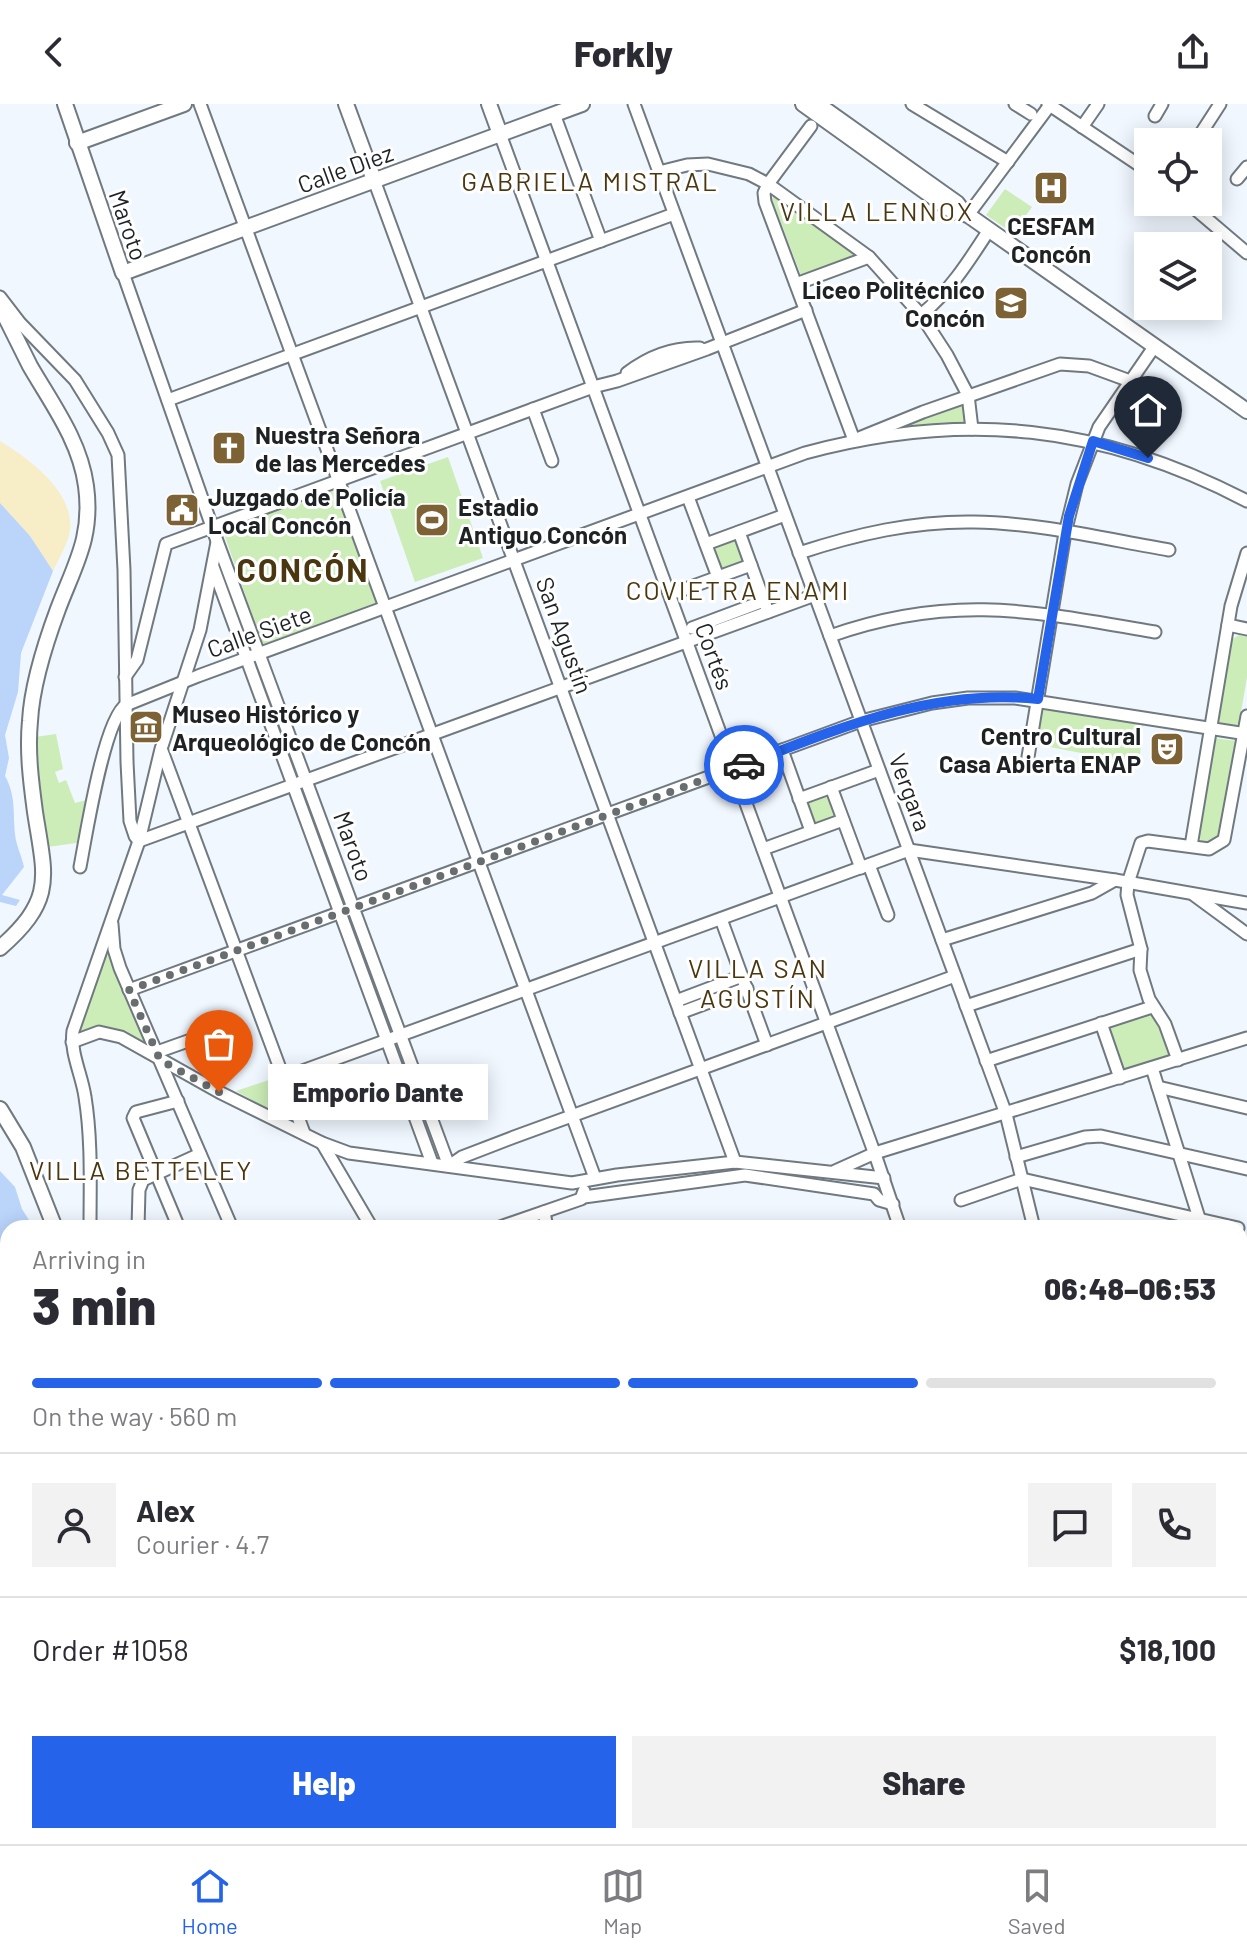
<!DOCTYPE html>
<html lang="en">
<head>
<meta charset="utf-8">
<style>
	:root { --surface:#fff; --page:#f2f2f3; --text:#2b2b33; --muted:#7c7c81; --line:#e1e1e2; --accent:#2563eb }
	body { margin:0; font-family:Barlow,sans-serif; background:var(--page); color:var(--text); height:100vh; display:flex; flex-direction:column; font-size:30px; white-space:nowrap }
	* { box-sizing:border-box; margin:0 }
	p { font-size:26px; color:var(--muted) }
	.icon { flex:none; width:44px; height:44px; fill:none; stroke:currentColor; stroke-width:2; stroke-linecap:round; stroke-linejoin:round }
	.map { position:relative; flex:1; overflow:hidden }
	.drawer { position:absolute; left:0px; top:1116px; width:1248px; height:624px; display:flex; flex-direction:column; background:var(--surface); border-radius:24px 24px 0 0; box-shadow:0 4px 20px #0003 }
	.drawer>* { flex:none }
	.controls { position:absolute; left:1134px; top:24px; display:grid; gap:16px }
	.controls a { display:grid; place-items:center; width:88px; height:88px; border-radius:0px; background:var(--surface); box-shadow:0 4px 20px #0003; font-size:40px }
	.pin { position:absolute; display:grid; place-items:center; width:68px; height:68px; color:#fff; margin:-82px -34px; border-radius:50% 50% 50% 0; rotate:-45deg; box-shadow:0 0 8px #0007 }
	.pin .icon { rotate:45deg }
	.courier { position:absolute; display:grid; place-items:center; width:80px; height:80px; margin:-40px; border:6px solid #2563eb; border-radius:50%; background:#fff; color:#222; box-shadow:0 2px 10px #0007 }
	.bubble { position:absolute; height:56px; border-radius:0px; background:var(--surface); box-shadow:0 4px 20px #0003; font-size:26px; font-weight:800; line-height:56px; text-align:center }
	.summary em { font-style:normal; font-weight:800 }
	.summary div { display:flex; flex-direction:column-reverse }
	.summary { display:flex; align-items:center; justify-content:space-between; height:136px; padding:0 32px }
	h1 { font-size:52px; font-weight:800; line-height:60px }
	.bar { display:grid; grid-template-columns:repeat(4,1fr); gap:12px 8px; align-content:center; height:96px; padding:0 32px }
	.bar i { height:10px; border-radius:6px; background:var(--line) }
	.bar .selected { background:var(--accent) }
	.bar p { grid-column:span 4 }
	.line { display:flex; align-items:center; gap:20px; padding:0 32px; border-top:2px solid var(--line) }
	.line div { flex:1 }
	.round { display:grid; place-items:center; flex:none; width:84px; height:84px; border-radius:0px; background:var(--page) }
	.primary-button { display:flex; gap:16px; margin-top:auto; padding:16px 32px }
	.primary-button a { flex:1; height:92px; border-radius:0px; background:var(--accent); color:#fff; font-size:32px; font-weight:800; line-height:92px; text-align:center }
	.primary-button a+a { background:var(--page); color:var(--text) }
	header { display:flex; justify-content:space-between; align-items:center; height:104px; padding:0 32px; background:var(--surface); font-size:36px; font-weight:800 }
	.tab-bar { display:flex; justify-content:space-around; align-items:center; height:112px; border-top:2px solid var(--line); background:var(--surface); font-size:22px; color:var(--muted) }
	.tab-bar a { display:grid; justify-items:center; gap:4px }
	.tab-bar .selected { color:var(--accent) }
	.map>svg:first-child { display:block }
	.green { fill:#ccedb8 }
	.sand { fill:#f7edc7 }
	.water { fill:#bad4fa }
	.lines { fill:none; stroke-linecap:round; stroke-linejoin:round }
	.minor-casing { stroke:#717980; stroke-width:15 }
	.major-casing { stroke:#717980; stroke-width:18 }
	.minor { stroke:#fff; stroke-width:11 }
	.major { stroke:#fff; stroke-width:14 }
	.done { stroke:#686d70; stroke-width:8; stroke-dasharray:0 14.4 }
	.route { stroke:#2563eb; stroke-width:10 }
	.labels { text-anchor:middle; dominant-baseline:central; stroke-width:6; stroke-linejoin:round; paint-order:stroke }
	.street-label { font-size:24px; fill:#1e2224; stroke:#fff }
	.poi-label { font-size:24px; font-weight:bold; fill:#1e2224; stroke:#fff; text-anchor:start }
	.neighbourhood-label { font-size:26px; letter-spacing:2px; fill:#4a3710; stroke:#fff }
	.district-label { font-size:32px; font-weight:bold; letter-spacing:2px; fill:#4a3710; stroke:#fff }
</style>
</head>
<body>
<header><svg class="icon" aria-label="back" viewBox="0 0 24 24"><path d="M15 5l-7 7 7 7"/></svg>Forkly<svg class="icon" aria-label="share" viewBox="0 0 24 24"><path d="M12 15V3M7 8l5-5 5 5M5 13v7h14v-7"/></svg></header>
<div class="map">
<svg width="1247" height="1740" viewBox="0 0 1247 1740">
	<rect width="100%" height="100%" fill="#f0f7fe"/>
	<!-- green -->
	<g class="green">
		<path d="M1005,85L1032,103L1023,115L1018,112L1008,126L986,111Z"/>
		<path d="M774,91L858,148L857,155L802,174L772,95Z"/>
		<path d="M964,299L968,323L891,325Z"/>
		<path d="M448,353L483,454L415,478L380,377Z"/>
		<path d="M338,381L381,499L263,542L223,427Z"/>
		<path d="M736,433L747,460L720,469L710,443Z"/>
		<path d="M1239,531L1247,533V573L1239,620L1231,623L1221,621L1216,613L1231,536Z"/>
		<path d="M1040,604L1143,621L1139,660L1034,640Z"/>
		<path d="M56,630L63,665L55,668L59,679L66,676L75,699L91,695L83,738L48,743L41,714L35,633Z"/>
		<path d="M1213,634L1237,637L1221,735L1213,739L1201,737L1197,728Z"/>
		<path d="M830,688L839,714L813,723L804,697Z"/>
		<path d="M108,837L151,948C124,926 112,919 77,931Z"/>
		<path d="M1153,908L1169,953L1121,970L1106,925Z"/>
		<path d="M400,938L443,1051H432L392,941Z"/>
		<path d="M275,974L291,1018L236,987Z"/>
	</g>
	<!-- sand -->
	<path class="sand" d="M0,337C29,355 74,387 70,426C68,440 59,454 53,467L30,432L0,399Z"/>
	<!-- water -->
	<g class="water">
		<path d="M0,399L30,432L53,467L21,549L18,588L5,631L9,654L5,672C16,691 13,710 15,730C16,741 22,753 24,763L2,791L20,796L16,802L0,798Z"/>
		<path d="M0,1067L15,1083L22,1105L34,1124H8V1732H1240V1416L1247,1419V1740H0Z"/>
	</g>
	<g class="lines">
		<!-- minor casing -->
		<g class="minor-casing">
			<g id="minor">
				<path d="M200,0L595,1074"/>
				<path d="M634,0L1006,1010L1034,1124"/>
				<path d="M820,0L958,98L968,111L1050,1"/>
				<path d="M912,0L1008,58"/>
				<path d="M1015,0L1031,10"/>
				<path d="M1048,0L1148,67"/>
				<path d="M554,10L601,137"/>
				<path d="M1155,12L1162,0"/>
				<path d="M811,22L768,80L764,89L765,98L854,336L923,308L1060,260L1089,262L1130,277"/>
				<path d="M1082,23L1098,0"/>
				<path d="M500,30L877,1056L900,1124"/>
				<path d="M1196,37L1220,0"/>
				<path d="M659,68L687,61L708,60L749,70L768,80L869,153L921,211L947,251L968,291L972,325"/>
				<path d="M1237,75L1247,63"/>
				<path d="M374,76L735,1058"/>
				<path d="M1187,98L1247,149"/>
				<path d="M123,169L217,437L449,1062L462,1053L514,1033L955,872"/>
				<path d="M796,180L869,153"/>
				<path d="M0,193L20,219L75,276L108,329L118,351L124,466L127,658L130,717L135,732L139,737"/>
				<path d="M921,211C950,187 969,157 989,126"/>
				<path d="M627,269C648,253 673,243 700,244"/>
				<path d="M168,296L674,110"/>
				<path d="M533,305L552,357"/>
				<path d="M688,393L718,473"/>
				<path d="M739,428L768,508"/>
				<path d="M706,440L785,411"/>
				<path d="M799,449C857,430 913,417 974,418C1040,419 1105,435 1169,446"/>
				<path d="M213,463L432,1059"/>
				<path d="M677,488L751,461"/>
				<path d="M1228,521L1247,525"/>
				<path d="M692,524L764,497"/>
				<path d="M830,532C951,489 1033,507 1155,528"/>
				<path d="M125,573L137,556L166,440L593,283L617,277L707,245L806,206"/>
				<path d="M782,646L811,727"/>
				<path d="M162,647L304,1029"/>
				<path d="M1028,653L1065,429L1077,380L1099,323L1154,243"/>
				<path d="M831,683L861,764"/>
				<path d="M799,695L879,666"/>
				<path d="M139,737L815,491"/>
				<path d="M1191,742L1231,502L1247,449"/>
				<path d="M763,745L843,716"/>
				<path d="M869,761L888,811"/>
				<path d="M80,763C86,732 104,615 126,601L198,572L805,349C965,306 1101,321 1247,397"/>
				<path d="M1194,791L1247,830"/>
				<path d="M721,815L767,941"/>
				<path d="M112,820L114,845L120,864L232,1124"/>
				<path d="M942,836L1092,789L1115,776"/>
				<path d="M129,886L861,617L932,599L968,594H1015L1247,630"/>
				<path d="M676,897L742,872"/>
				<path d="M966,902L1141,845"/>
				<path d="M680,909L747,884"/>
				<path d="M1101,919L1120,974"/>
				<path d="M72,938L99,928L121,933L219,988L322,1039L349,1049L572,1079L617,1071L735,1058L884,1074"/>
				<path d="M157,948L202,932H215L217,926L213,923L205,927L202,932"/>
				<path d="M1178,956L1165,920L1149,895L1140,866L1141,845L1127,791L1128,779L1141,739L1148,737L1209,745L1224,736L1247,612"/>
				<path d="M986,957L1152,903"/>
				<path d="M1152,964L1199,1114"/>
				<path d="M283,974L909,746L1115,776L1247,799"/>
				<path d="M1158,983L1247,1004"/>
				<path d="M178,997L136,1008L133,1014L179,1124"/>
				<path d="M322,1039L372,1124"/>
				<path d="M1016,1053L1085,1033L1101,1032L1247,1065"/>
				<path d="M835,1067L875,1049L1247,934"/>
				<path d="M584,1093L745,1071L874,1090L879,1096L893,1100"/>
				<path d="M961,1096L1022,1075L1238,1124"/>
				<path d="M544,1108L547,1124"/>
				<path d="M90,1124C90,1081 92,1036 85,993C82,971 70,949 73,927L139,737L161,645L200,526L217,438"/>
				<path d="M138,1124L139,1086L143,1076L200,1050"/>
				<path d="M497,1124L581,1095L584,1087"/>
				<path d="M1240,1241L1247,1243"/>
			</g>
		</g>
		<!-- major casing -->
		<g class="major-casing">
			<g id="major">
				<path d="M65,0L123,169L582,0"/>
				<path d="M346,0L374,76"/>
				<path d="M489,0L500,30"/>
				<path d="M803,0L951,106L968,111L1247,307"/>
				<path d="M77,39L184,0"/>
				<path d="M0,202C10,222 20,242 30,262C52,300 80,337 86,382C93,433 75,460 58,505C45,540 32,580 30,617C27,647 31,678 35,708C45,773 56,795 0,844"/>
				<path d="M0,1005L23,1043L55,1124"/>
				<path d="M1240,1374L1247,1377"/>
			</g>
		</g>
		<!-- minor -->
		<use href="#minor" class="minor"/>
		<!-- major -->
		<use href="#major" class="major"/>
	</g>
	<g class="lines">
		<!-- done -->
		<path class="done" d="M219,988L160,956L129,886L744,661"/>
		<!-- route -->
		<path class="route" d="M744,661C839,624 933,584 1038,595L1069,412L1093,337L1148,354"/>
	</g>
	<!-- icons -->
	<defs>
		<g id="hospital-square" transform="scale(1.8)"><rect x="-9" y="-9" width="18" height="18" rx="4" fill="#7c6234" stroke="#fff"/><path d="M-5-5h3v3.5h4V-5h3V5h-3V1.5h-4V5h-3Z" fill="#fff"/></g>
		<g id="school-square" transform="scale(1.8)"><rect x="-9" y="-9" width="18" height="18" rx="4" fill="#7c6234" stroke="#fff"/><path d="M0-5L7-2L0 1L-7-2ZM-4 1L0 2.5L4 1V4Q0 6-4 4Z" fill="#fff"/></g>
		<g id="church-square" transform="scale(1.8)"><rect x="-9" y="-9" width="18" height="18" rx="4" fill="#7c6234" stroke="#fff"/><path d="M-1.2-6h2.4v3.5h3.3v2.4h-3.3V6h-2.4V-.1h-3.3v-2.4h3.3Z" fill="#fff"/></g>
		<g id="civic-square" transform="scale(1.8)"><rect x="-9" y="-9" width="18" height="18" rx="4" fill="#7c6234" stroke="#fff"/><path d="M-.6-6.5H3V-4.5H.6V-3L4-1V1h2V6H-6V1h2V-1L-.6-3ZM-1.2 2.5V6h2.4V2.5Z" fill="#fff"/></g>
		<g id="stadium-square" transform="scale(1.8)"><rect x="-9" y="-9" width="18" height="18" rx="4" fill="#7c6234" stroke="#fff"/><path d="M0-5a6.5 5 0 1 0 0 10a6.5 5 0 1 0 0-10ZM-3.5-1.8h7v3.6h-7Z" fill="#fff"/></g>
		<g id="museum-square" transform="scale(1.8)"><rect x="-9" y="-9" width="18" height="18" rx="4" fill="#7c6234" stroke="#fff"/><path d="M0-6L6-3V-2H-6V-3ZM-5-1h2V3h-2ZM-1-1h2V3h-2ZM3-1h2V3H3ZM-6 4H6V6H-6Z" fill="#fff"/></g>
		<g id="theatre-square" transform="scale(1.8)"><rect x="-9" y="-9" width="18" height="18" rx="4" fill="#7c6234" stroke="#fff"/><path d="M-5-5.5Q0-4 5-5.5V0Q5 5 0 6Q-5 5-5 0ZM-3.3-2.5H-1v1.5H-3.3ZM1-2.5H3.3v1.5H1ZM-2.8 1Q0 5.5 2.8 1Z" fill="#fff"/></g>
	</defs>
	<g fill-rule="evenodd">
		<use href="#hospital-square" x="1051" y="84"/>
		<use href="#school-square" x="1011" y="199"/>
		<use href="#church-square" x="229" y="344"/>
		<use href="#civic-square" x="182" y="406"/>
		<use href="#stadium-square" x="432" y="416"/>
		<use href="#museum-square" x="146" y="623"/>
		<use href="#theatre-square" x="1167" y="645"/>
	</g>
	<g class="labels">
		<!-- street labels -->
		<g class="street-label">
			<text transform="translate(345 64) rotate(-20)">Calle Diez</text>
			<text transform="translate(129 121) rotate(71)">Maroto</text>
			<text transform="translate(259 527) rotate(-20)">Calle Siete</text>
			<text transform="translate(565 531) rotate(70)">San Agustín</text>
			<text transform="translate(715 552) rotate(70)">Cortés</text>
			<text transform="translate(911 688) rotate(70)">Vergara</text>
			<text transform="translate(354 742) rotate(70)">Maroto</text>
		</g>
		<!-- poi labels -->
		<g class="poi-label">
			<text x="1051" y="121" text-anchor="middle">CESFAM<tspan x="1051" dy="28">Concón</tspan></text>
			<text x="985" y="185" text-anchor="end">Liceo Politécnico<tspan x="985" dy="28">Concón</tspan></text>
			<text x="255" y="330">Nuestra Señora<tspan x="255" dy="28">de las Mercedes</tspan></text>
			<text x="208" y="392">Juzgado de Policía<tspan x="208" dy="28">Local Concón</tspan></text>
			<text x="458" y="402">Estadio<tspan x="458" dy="28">Antiguo Concón</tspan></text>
			<text x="172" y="609">Museo Histórico y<tspan x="172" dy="28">Arqueológico de Concón</tspan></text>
			<text x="1141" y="631" text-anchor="end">Centro Cultural<tspan x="1141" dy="28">Casa Abierta ENAP</tspan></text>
		</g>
		<!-- neighbourhood labels -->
		<g class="neighbourhood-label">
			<text x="590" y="76">GABRIELA MISTRAL</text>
			<text x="877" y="106">VILLA LENNOX</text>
			<text x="738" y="485">COVIETRA ENAMI</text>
			<text x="758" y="863">VILLA SAN<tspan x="758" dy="30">AGUSTÍN</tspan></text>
			<text x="141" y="1065">VILLA BETTELEY</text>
		</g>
		<!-- district labels -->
		<g class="district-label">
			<text x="303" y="465">CONCÓN</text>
		</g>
	</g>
</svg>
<div class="controls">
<a><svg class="icon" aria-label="locate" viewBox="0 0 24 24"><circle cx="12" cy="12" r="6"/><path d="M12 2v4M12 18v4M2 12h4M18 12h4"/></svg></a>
<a><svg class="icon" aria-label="layers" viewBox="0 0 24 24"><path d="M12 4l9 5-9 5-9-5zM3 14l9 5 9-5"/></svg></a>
</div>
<div class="pin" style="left:219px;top:988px;background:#ea580c"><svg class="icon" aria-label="bag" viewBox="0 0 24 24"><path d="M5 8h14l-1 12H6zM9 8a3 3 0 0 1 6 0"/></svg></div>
<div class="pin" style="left:1148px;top:354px;background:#1f2937"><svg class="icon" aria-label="home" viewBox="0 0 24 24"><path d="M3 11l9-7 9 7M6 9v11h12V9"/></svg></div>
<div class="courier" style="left:744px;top:661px"><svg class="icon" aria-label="car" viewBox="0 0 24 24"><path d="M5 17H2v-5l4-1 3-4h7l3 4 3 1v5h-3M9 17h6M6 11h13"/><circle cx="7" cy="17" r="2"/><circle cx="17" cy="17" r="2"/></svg></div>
<div class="bubble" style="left:268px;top:960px;width:220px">Emporio Dante</div>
<section class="drawer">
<div class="summary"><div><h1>3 min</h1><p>Arriving in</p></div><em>06:48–06:53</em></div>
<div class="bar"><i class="selected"></i><i class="selected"></i><i class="selected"></i><i></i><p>On the way · 560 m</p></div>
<div class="line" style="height:144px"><a class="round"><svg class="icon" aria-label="person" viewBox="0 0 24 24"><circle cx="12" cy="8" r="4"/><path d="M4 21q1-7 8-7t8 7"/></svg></a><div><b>Alex</b><p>Courier · 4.7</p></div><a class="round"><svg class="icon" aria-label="chat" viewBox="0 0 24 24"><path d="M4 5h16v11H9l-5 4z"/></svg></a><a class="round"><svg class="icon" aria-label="phone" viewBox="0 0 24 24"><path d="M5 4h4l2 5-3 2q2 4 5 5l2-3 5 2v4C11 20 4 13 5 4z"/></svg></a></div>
<div class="line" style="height:104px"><div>Order #1058</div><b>$18,100</b></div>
<div class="primary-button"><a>Help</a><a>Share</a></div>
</section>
</div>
<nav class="tab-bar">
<a class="selected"><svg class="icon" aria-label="home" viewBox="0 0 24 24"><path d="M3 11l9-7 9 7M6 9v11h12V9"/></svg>Home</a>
<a><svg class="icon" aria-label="map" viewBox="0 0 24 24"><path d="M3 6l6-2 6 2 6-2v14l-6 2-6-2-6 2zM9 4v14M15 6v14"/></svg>Map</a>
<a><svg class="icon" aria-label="saved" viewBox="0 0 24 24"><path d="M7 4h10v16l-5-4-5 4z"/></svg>Saved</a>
</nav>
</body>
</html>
